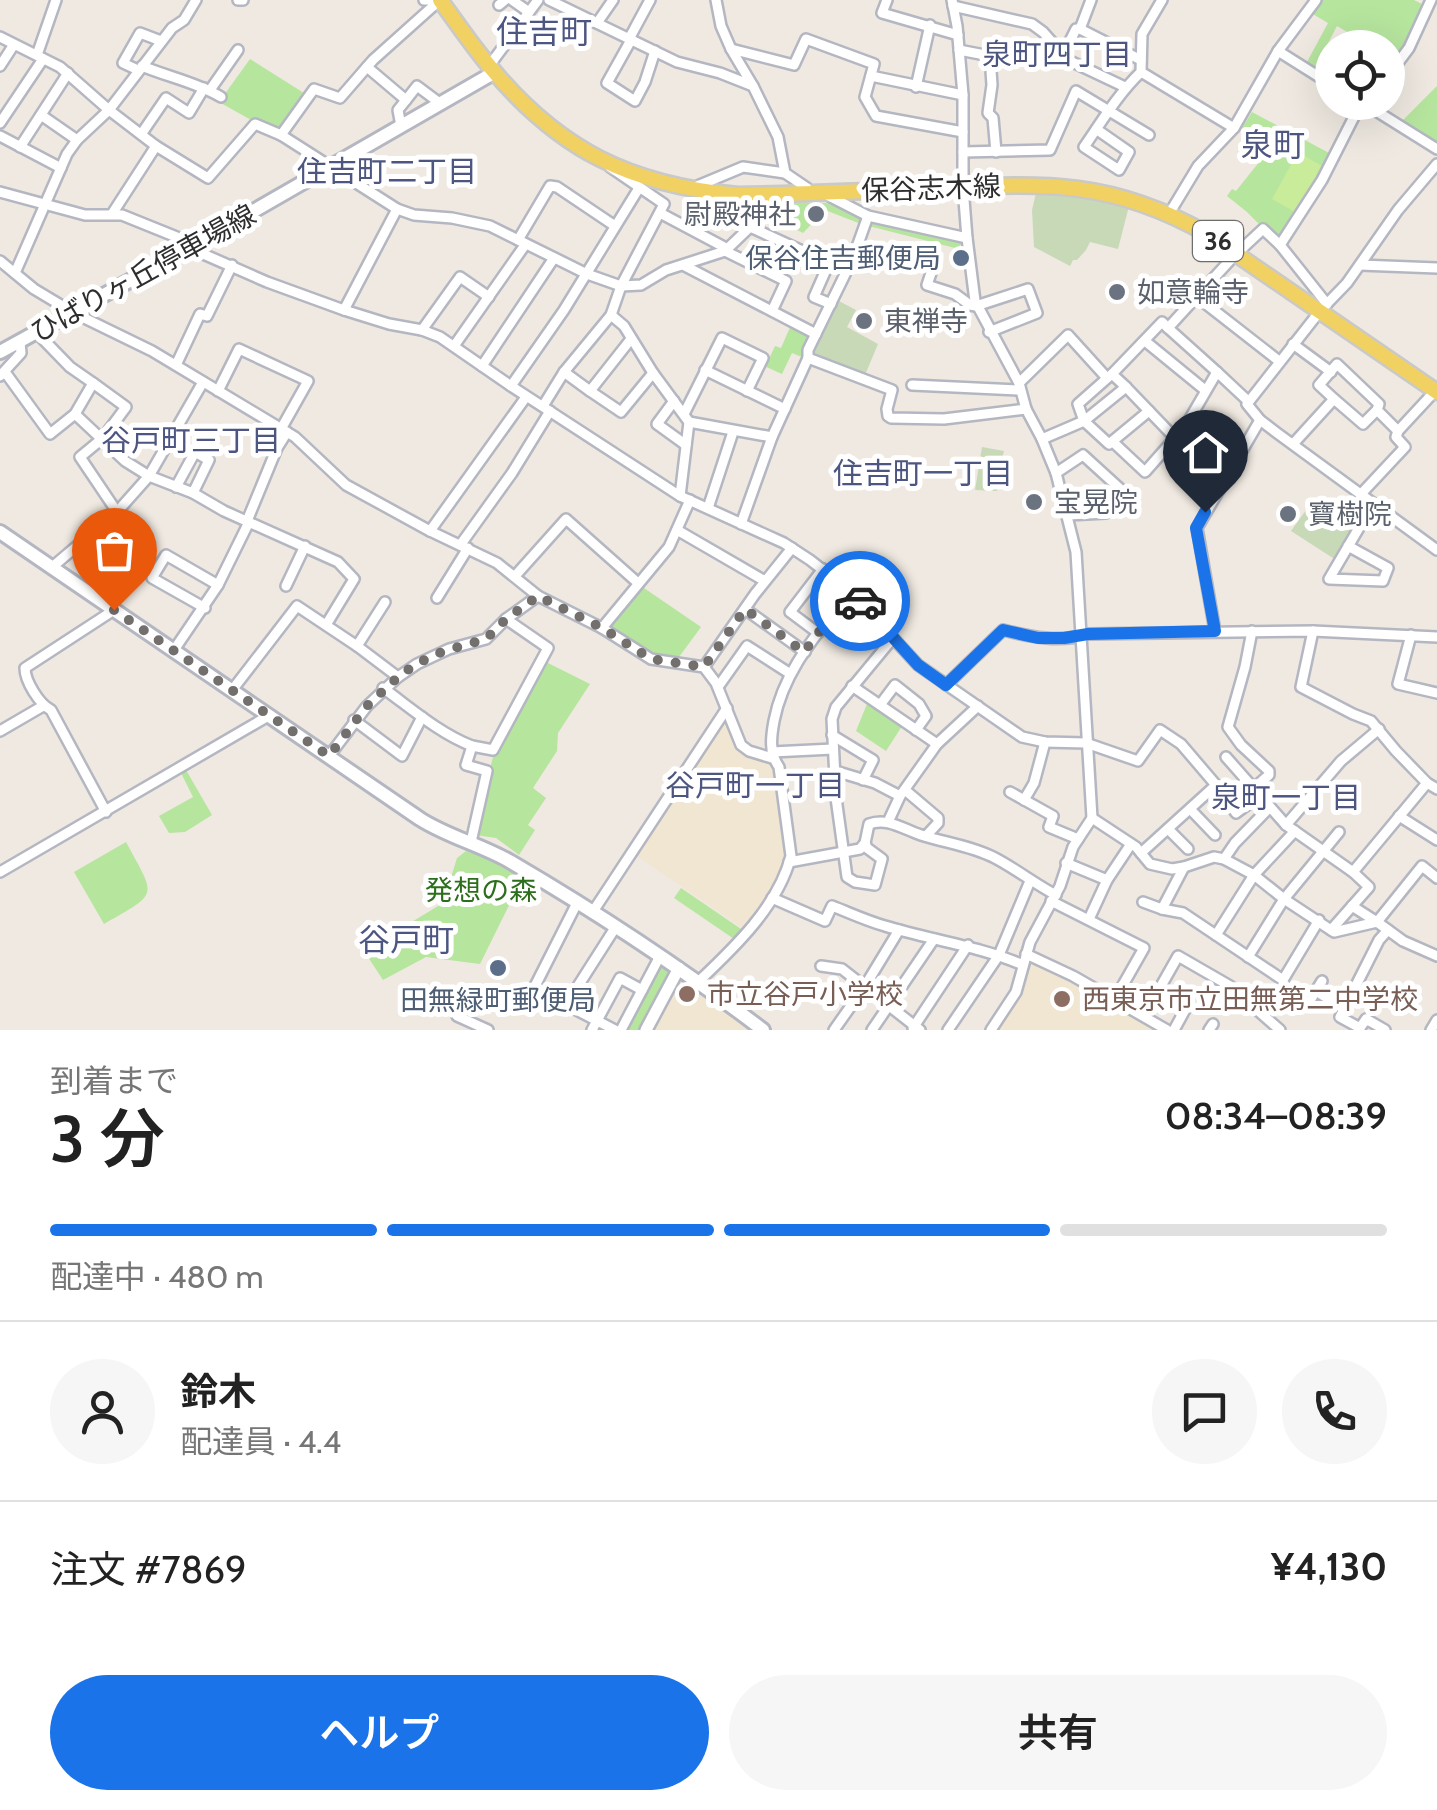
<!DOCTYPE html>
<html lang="ja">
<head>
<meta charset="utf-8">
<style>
	:root { --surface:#fff; --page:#f6f6f6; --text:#222; --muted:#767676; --line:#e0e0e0; --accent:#1a73e8 }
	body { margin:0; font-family:Cabin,"Noto Sans JP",sans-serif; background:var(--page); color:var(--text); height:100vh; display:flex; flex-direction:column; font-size:38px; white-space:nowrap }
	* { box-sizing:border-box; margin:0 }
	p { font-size:32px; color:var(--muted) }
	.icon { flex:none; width:55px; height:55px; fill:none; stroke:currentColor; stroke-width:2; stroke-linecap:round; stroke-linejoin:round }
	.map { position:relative; height:1030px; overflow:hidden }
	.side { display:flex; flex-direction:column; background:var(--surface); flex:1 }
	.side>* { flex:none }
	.fabs { position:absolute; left:1315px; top:30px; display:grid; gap:20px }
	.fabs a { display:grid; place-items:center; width:90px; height:90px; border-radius:50%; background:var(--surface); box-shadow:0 10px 40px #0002; font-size:50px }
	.pin { position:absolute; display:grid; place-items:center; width:85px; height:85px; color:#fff; margin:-102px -42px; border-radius:50% 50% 50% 0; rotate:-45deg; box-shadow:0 0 10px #0007 }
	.pin .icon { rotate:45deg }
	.courier { position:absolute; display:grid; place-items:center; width:100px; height:100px; margin:-50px; border:8px solid #1a73e8; border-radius:50%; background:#fff; color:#222; box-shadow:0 2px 12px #0007 }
	.head em { font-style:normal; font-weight:600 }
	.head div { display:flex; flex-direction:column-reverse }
	.head { display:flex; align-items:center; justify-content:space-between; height:170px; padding:0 50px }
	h1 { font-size:65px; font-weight:600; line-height:75px }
	.bar { display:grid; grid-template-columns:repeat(4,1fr); gap:15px 10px; align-content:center; height:120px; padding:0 50px }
	.bar i { height:12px; border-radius:8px; background:var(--line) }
	.bar .selected { background:var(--accent) }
	.bar p { grid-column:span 4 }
	.line { display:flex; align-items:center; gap:25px; padding:0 50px; border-top:2px solid var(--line) }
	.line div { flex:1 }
	.round { display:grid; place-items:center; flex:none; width:105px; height:105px; border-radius:52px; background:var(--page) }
	.cta { display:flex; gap:20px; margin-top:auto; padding:20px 50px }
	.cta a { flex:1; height:115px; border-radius:60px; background:var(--accent); color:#fff; font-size:40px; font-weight:600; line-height:115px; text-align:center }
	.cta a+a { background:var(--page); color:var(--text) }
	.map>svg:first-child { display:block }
	.education { fill:#f0e6d1 }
	.green { fill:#b6e59e }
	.cemetery { fill:#c8d9b8 }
	.pitch { fill:#c9ec9a }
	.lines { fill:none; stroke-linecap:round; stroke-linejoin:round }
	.minor-casing { stroke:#b4b7c1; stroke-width:14 }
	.tertiary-casing { stroke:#b4b7c1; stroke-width:16 }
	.secondary-casing { stroke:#b4b7c1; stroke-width:18 }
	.primary-casing { stroke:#c9c9c9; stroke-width:19 }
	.minor { stroke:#fff; stroke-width:9 }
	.tertiary { stroke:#fff; stroke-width:11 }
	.secondary { stroke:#fff; stroke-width:12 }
	.primary { stroke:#f2d163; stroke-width:14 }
	.done { stroke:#726f6d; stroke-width:10; stroke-dasharray:0 18 }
	.route { stroke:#1a73e8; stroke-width:12 }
	.worship-dot { fill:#6b7280; stroke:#fff; stroke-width:4 }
	.service-dot { fill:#5c6f8a; stroke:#fff; stroke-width:4 }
	.education-dot { fill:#8d6e63; stroke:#fff; stroke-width:4 }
	.labels { text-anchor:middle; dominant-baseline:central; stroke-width:10; stroke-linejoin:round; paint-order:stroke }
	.shield { fill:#fff; stroke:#6d6d6d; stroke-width:2.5 }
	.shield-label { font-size:25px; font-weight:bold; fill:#2e2e2e }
	.street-label { font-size:28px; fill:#2e2e2e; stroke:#fff }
	.worship-label { font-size:28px; fill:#5b616d; stroke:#fff; text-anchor:start }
	.service-label { font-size:28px; fill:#4e5e75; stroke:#fff; text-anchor:end }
	.park-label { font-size:28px; fill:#2c6e1b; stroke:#fff }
	.education-label { font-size:28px; fill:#785e54; stroke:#fff; text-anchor:start }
	.neighbourhood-label { font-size:30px; fill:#4d5680; stroke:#fff }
	.quarter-label { font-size:32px; fill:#4d5680; stroke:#fff }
</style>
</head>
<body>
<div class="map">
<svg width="1437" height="1030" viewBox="0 0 1437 1030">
	<rect width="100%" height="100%" fill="#efe9e1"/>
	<!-- education -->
	<g class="education">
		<path d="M726,715L743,753L748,756L767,759L773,766L785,857L768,895L744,929L634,854Z"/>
		<path d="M1031,960L1122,1007L1159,1030H997L1022,991Z"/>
		<path d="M681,981L718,1006L748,1030H653Z"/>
	</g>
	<!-- green -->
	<g class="green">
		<path d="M1319,0H1414L1424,5L1406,48L1388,72V48L1357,47L1361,40L1337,26L1315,68L1307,62L1328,23L1311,13Z"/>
		<path d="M250,59L307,95L278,135L219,102Z"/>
		<path d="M1437,86V144L1402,121Z"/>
		<path d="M1252,112L1331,154L1280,238L1265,225L1262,227L1247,212L1227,196L1232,189L1236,191L1272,146L1242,128Z"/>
		<path d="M767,201L826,203L859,215L960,239L962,242L959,247L955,248L861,224L825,210L803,233L762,212Z"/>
		<path d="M791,325L810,334L811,337L804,358L792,353L782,374L760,364L764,358L769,359L775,346L781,348Z"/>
		<path d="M641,586L701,627L679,657L651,656L607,628Z"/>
		<path d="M544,661L590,684L558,733L557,751L533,788L546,798L528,825L535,830L519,855L496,838L475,835L494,752Z"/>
		<path d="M869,699L904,723L886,751L856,731Z"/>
		<path d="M186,770L212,815L185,832L169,833L159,816L193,797L181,773Z"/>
		<path d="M126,842C156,898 160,892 104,924L74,872Z"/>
		<path d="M466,851C485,858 510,862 522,879L480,964L426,957L383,980L364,951L443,903L457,858Z"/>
		<path d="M681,888L744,931L737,941L674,898Z"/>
		<path d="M660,956L682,971L680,979L652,1030H621Z"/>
	</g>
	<!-- cemetery -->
	<g class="cemetery">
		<path d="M1044,192L1080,195L1129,206L1118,249L1090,242L1086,250L1077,260H1073L1070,266L1034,247L1032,210L1036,193Z"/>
		<path d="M837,300L856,310L847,327L878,344L865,375L811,353Z"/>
		<path d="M982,447L1004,451L999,469L997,491L975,490Z"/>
		<path d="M1311,503L1353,529L1336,560L1291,531Z"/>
	</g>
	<!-- pitch -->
	<path class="pitch" d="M1298,152L1322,166L1295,212L1272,199Z"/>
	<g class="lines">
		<!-- minor casing -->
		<g class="minor-casing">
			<g id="minor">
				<path d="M238,0H243"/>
				<path d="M424,0H440"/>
				<path d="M512,0L529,12"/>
				<path d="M549,0L677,62L720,73L753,86"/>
				<path d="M716,0L721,26L731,49L753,86L778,137L785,173L807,188L810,193"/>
				<path d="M887,0L882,13L958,35"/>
				<path d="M952,0L957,26L963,95V187L967,238L975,301L1019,383L1026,409L1042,439L1056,473L1076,552L1092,818L1073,847L1060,886L1030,942L1016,992L991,1030"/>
				<path d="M499,5L505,0"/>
				<path d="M953,6L1032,24L1043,32L1068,60L1125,87"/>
				<path d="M597,23L613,0"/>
				<path d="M1080,29L1141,60"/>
				<path d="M0,37L60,67L109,110L156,146L208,178L255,124L281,135L397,209L414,215L452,218L490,226L587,274L621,286L641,285L666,270L725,251L786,281L772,311"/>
				<path d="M629,39L650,0"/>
				<path d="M631,40L607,83L635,101L645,82L655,51"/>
				<path d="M731,49L794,65L806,39L874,64L865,97L876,116L963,132"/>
				<path d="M959,50L990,56L992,85L988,113L993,118L996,152"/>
				<path d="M1278,51L1332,85"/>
				<path d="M37,55L56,0"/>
				<path d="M1063,55L1076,29H1080L1091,0"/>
				<path d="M0,66L13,46"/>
				<path d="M142,66C168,77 196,82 221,97"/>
				<path d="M489,66L538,0"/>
				<path d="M367,67L406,100L398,110L401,126"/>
				<path d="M138,70L123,63L140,33L161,41"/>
				<path d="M1141,72L1234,128"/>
				<path d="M871,76L963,95"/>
				<path d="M1388,76L1409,48L1431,0"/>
				<path d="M916,87L930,25"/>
				<path d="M210,90L238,50"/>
				<path d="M406,100L417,86L441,104"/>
				<path d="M1365,104L1437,149"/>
				<path d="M41,115L77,140"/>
				<path d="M0,123L43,59"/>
				<path d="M1096,129L1129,152L1119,170L1084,147C1102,121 1118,94 1141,72L1142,34L1162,0"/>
				<path d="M142,133L166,98L189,113L204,88"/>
				<path d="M281,135L314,89L340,98L373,60L440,0"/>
				<path d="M0,136L61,168"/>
				<path d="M20,147L68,73"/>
				<path d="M963,152L1050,150L1076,91L1149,135"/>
				<path d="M1437,164L1398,210L1347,283L1320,311L1247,404L1260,420L1277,433L1437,550"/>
				<path d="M695,187L743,167L785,173"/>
				<path d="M0,192L85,215H122L184,240L194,250L267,282L344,310L389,324L422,330L440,337L511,386L680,496L784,543L810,560L850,591L918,665L1022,737L1045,742L1086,743L1138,761L1160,730L1181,744L1216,785"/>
				<path d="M825,194L868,216L967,238"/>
				<path d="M660,213L724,247L725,251L750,227L846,271"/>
				<path d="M112,214L156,146"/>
				<path d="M1169,214L1198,166L1234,128L1278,51L1316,0"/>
				<path d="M518,240L550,186L557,187L615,226"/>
				<path d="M1280,245L1327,304"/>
				<path d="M0,261L34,289L74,313L152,351L295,437L346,485L430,531L497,563L538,596L602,628L651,659L704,667L716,683L741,745L749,751L772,758"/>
				<path d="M829,263L814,297L831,304"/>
				<path d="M683,265L816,334"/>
				<path d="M1360,265L1437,268"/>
				<path d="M933,267L927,285L955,294L970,305L976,306L1028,289L1037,313L989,332"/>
				<path d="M15,273L67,154L77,140L109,110L172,28L184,20L196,0"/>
				<path d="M1197,297L1279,361"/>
				<path d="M344,310L397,209"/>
				<path d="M611,315L624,326L653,373L689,422L680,496"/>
				<path d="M1168,328L1217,372"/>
				<path d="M422,330L460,277L489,297"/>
				<path d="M37,333L70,367L93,383"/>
				<path d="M1145,341L1205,390"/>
				<path d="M1293,344L1331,372"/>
				<path d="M454,346L525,245"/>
				<path d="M808,358L892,390L887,409L888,416L891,418L944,419L1026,409"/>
				<path d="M176,365L200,314L207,316L232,265"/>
				<path d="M482,366L554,258"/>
				<path d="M705,370L785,409"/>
				<path d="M5,372L50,434L75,414L93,383L126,407L103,438L80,457L117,512"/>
				<path d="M564,372L590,391L631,339"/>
				<path d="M0,376L21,353L20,342"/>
				<path d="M1019,383L1068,335L1107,378"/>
				<path d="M912,385L1020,390"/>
				<path d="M511,386L564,310L639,188"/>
				<path d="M1126,387L1175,438L1185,427L1217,372L1248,401"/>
				<path d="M218,391L239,349L308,381L281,429"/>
				<path d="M590,391L621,412L653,373"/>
				<path d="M1334,399L1363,424L1377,410"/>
				<path d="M674,401L657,424L686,445"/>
				<path d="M543,406L564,372L611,315L621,286L664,204L610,167"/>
				<path d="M1149,411L1109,444L1084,421L1078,404L1112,374L1162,322L1168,328L1233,257L1263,229L1280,245L1322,180L1361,103"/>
				<path d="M75,414L125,461L149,476L193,493L224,511L338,562L354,579L326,625"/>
				<path d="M684,414L722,338L763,358L747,391"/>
				<path d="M689,422L772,437"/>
				<path d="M1042,439L1084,421L1126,387L1112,374"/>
				<path d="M1113,442L1145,472L1175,438"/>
				<path d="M1293,444L1334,399L1319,385L1337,364L1379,404L1377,410L1398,431"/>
				<path d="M1056,473L1083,455L1128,496L1106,513L1068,515"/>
				<path d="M176,487L195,452L209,460L193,493"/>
				<path d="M1361,494L1405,447L1396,437L1398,431L1435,391"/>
				<path d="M708,508L733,432"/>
				<path d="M247,521L277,448L287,432"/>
				<path d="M741,524L772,437L808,358V350L853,258L868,216"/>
				<path d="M677,530L765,581"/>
				<path d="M430,531L526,397"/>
				<path d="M461,544L512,473L550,411"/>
				<path d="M1348,546L1388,568L1383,581L1329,579L1373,504"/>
				<path d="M51,568L117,512L149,476L203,382"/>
				<path d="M515,576L566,519L638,583"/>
				<path d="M286,586L305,546"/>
				<path d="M437,598L468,548"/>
				<path d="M205,608L152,578L166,555L218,585"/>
				<path d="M745,609L805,652"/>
				<path d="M602,628L669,547L690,500"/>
				<path d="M1215,631L1197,528L1260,420"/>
				<path d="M1252,631L1245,667L1228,727L1241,745L1269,771V775L1253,789"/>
				<path d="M1313,631L1301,687L1353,714L1371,721L1396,751L1427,783L1437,789"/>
				<path d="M818,633L790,612L823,569"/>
				<path d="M1411,635L1398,684L1437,693"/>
				<path d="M357,646L385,602"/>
				<path d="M174,650L218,585L249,522"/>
				<path d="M704,667L755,594L792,548"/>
				<path d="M946,685L1003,630C1031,637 1060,643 1088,634L1313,631L1437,637"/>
				<path d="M852,686L937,744"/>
				<path d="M718,687L747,646L789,673"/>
				<path d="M383,688C412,709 439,733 472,746L466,765L487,771L471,842"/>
				<path d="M233,689L297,606L357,646L398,677"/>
				<path d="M880,705L895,685L919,704L926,716L916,730"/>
				<path d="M354,720L402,756L422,717"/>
				<path d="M0,731L43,706"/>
				<path d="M832,735L873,760L863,780"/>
				<path d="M472,746L493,750L548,648L506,619"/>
				<path d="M772,752L833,749"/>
				<path d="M329,756L367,706L398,677L417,664L449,649L486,639L506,619L538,596"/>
				<path d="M1226,757L1286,825L1353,872L1427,783"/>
				<path d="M835,771L875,783L900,796"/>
				<path d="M905,790L938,818V823L926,836"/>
				<path d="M1010,792L1053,816L1049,827L1078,839"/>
				<path d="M1024,800L1034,783L1045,742"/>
				<path d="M1190,809L1215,835"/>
				<path d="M106,812L51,710C39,704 25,681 25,668L114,610"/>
				<path d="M1399,816L1437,840"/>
				<path d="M1092,818L1136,847L1150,864L1172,869L1184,867L1214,857L1224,859L1254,875L1284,899L1334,932L1377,922L1403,941L1437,956"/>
				<path d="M888,822L900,796L937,744L978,706"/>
				<path d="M1286,825L1341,761L1379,729"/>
				<path d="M1168,829L1188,849"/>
				<path d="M865,843L867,848L882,859L875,885L855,882L847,877L836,798L832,719L836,707L893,638"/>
				<path d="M1141,853L1216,785L1236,813L1259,796"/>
				<path d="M1224,859L1235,843L1270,807"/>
				<path d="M789,862L860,849L865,843L869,824C887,817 903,829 921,835C946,843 972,846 995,858C1016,869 1035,884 1056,895"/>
				<path d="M1066,863L1107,880"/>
				<path d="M0,872L270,715"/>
				<path d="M772,898L825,921L832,906C850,913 867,921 885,926C931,940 979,946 1023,965"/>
				<path d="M1051,901L1144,948L1115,999"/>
				<path d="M1143,902L1162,909L1183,913L1283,980L1319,920"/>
				<path d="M577,903L534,988L615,1030"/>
				<path d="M1352,906L1377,922L1422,866L1437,878"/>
				<path d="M1162,909L1184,867"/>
				<path d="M592,913L727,708"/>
				<path d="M1089,919L1107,880L1131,844"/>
				<path d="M1331,930L1369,887L1353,872"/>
				<path d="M1216,935L1254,875L1295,831"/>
				<path d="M1026,954L1073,976L1167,1030"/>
				<path d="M1248,957L1284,899L1339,832"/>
				<path d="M821,966L842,969L920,1030"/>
				<path d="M699,981C735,947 778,906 791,856L779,767C769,753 771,737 774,721C784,669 819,632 850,591"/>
				<path d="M578,986L615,928"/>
				<path d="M1316,991L1344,1009"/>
				<path d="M1311,999L1322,981"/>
				<path d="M457,1016L488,1030"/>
				<path d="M1144,1016L1178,956L1230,986L1280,1030"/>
				<path d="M913,1028L968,945"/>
				<path d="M592,1030L620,978L642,990"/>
				<path d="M621,1030L660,956"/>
				<path d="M834,1030L865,986L899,930"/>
				<path d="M872,1030L934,939"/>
				<path d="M948,1030L999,955L1030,881"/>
				<path d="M1174,1030L1186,1008"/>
				<path d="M1209,1030L1213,1024"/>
				<path d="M1385,1030L1366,1019L1360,1028L1340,1017L1379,940L1388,930"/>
				<path d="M1431,1030L1437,1020"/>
			</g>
		</g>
		<!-- tertiary casing -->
		<g class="tertiary-casing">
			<path id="tertiary" d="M646,1030L679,968"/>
		</g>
		<!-- secondary casing -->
		<g class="secondary-casing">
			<g id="secondary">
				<path d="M0,352L191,247L495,72"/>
				<path d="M0,532L420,819C448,837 482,845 511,862C598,913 683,969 763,1030"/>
			</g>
		</g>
		<!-- primary casing -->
		<g class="primary-casing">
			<path id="primary" d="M440,0C457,23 473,47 491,68C560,151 631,185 738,195C800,194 861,191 923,189C1035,184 1106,176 1207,234L1437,392"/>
		</g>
		<!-- minor -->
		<use href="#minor" class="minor"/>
		<!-- tertiary -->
		<use href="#tertiary" class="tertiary"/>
		<!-- secondary -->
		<use href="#secondary" class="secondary"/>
		<!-- primary -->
		<use href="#primary" class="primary"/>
	</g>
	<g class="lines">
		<!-- done -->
		<path class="done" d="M114,610L329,756L367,706L398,677L416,664L444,651L486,639L506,619L538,596L602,628L651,659L704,667L745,609L804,652L850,591L860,601"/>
		<!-- route -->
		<path class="route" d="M860,601L918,665L946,685L1003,630L1038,638H1064L1088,634L1215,631L1196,528L1205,512"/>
	</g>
	<!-- markers -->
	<g class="worship-dot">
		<circle cx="816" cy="214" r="10"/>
		<circle cx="1117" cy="292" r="10"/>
		<circle cx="864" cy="321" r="10"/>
		<circle cx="1034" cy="502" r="10"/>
		<circle cx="1288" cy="514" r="10"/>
	</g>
	<g class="service-dot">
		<circle cx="961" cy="258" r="10"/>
		<circle cx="498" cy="968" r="10"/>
	</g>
	<g class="education-dot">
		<circle cx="687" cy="994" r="10"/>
		<circle cx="1062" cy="999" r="10"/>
	</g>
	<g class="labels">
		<!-- shield labels -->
		<rect class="shield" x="1193" y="221" width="50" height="40" rx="8"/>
		<g class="shield-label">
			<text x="1218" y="241">36</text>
		</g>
		<!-- street labels -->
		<g class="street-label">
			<text transform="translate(931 188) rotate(-2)">保谷志木線</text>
			<text transform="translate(143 273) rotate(-29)">ひばりヶ丘停車場線</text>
		</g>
		<!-- worship labels -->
		<g class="worship-label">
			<text x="796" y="214" text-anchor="end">尉殿神社</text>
			<text x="1137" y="292">如意輪寺</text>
			<text x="884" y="321">東禅寺</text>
			<text x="1054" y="502">宝晃院</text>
			<text x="1308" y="514">寶樹院</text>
		</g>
		<!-- service labels -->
		<g class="service-label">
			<text x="941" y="258">保谷住吉郵便局</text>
			<text x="498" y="1000" text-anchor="middle">田無緑町郵便局</text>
		</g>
		<!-- park labels -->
		<g class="park-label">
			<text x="481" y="890">発想の森</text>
		</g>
		<!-- education labels -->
		<g class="education-label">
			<text x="707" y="994">市立谷戸小学校</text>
			<text x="1082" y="999">西東京市立田無第二中学校</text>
		</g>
		<!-- neighbourhood labels -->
		<g class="neighbourhood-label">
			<text x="1057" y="54">泉町四丁目</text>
			<text x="387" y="171">住吉町二丁目</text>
			<text x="191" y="440">谷戸町三丁目</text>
			<text x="923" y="473">住吉町一丁目</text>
			<text x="755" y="785">谷戸町一丁目</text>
			<text x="1286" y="797">泉町一丁目</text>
		</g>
		<!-- quarter labels -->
		<g class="quarter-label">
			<text x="544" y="31">住吉町</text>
			<text x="1273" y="144">泉町</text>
			<text x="406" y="939">谷戸町</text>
		</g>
	</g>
</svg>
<div class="fabs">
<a><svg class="icon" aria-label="locate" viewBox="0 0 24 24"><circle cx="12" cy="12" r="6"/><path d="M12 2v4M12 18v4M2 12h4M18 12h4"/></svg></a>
</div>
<div class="pin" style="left:114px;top:610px;background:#ea580c"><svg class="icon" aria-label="bag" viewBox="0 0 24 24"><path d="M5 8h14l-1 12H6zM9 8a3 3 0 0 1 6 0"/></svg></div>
<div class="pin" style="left:1205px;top:512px;background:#1f2937"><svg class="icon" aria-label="home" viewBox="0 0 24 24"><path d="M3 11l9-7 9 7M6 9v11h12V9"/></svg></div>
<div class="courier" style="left:860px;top:601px"><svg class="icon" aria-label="car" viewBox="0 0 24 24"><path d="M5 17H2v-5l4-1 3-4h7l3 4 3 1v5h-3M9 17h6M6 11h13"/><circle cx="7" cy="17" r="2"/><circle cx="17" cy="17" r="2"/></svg></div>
</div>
<section class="side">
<div class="head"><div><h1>3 分</h1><p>到着まで</p></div><em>08:34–08:39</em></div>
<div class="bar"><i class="selected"></i><i class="selected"></i><i class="selected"></i><i></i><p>配達中 · 480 m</p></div>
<div class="line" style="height:180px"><a class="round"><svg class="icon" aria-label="person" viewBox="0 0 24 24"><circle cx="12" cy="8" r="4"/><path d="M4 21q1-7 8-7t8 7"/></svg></a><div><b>鈴木</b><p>配達員 · 4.4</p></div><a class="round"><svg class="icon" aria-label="chat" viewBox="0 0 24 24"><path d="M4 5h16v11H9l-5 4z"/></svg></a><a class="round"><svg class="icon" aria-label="phone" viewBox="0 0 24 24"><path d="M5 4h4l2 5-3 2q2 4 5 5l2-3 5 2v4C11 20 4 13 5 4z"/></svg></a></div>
<div class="line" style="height:130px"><div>注文 #7869</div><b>¥4,130</b></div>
<div class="cta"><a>ヘルプ</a><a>共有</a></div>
</section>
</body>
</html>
